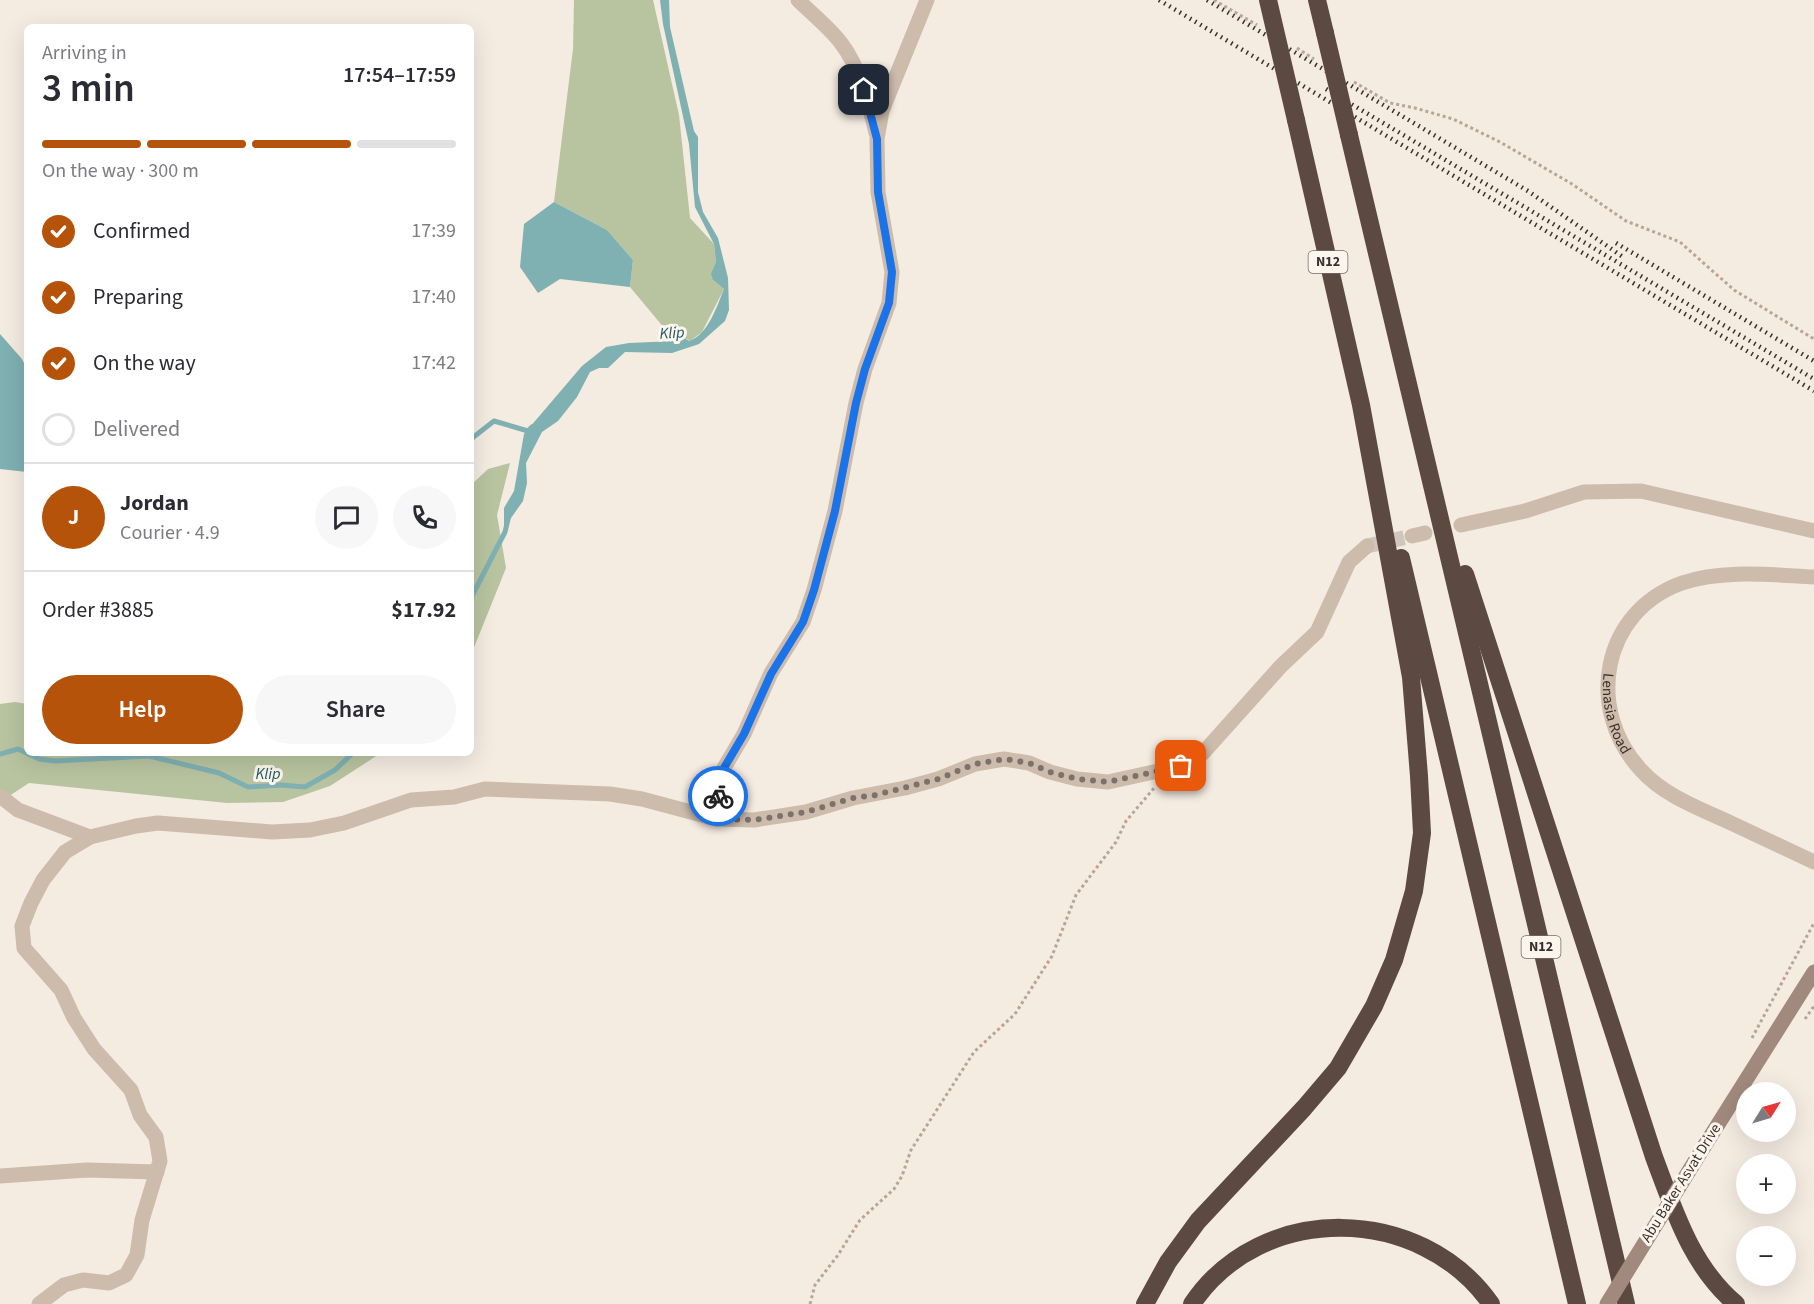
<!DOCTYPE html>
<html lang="en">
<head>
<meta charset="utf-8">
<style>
	:root { --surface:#fff; --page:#f7f7f7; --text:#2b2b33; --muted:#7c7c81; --line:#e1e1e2; --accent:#b45309 }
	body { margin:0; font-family:"Source Sans 3",sans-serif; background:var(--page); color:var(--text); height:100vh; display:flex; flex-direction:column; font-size:22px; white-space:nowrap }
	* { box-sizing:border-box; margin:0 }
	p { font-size:20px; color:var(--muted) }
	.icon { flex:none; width:33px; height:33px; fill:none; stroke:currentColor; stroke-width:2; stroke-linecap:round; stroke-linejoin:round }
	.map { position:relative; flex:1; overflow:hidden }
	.side { position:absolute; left:24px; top:24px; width:450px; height:732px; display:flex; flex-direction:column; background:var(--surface); border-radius:9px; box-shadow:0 6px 24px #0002 }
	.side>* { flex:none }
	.needle { width:39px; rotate:53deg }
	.buttons { position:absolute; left:1736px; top:1082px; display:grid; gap:12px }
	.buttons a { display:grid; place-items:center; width:60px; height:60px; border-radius:50%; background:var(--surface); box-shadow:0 6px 24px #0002; font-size:30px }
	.pin { position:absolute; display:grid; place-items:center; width:51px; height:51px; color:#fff; margin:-26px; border-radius:12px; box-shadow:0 3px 9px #0006 }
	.courier { position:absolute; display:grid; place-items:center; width:60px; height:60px; margin:-30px; border:4px solid #1a73e8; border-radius:50%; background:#fff; color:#222; box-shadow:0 2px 8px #0007 }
	.headline em { font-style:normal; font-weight:600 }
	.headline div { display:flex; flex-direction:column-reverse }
	.headline { display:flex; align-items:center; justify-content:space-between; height:102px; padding:0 18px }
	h1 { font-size:39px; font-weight:600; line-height:45px }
	.bar { display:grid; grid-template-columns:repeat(4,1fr); gap:9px 6px; align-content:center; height:72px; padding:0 18px }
	.bar i { height:8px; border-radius:4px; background:var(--line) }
	.bar .selected { background:var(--accent) }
	.bar p { grid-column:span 4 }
	.line { display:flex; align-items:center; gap:15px; padding:0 18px; border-top:2px solid var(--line) }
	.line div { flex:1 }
	.round { display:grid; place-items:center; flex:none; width:63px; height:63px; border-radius:32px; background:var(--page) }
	ol { padding:0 18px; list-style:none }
	li { display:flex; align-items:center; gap:18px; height:66px }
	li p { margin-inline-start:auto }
	li .icon { padding:6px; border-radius:50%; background:var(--accent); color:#fff; stroke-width:4 }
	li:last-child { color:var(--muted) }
	li i { width:33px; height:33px; border:3px solid var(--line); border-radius:50% }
	.cta { display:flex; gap:12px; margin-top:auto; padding:12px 18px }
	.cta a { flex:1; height:69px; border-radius:36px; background:var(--accent); color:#fff; font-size:24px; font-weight:600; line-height:69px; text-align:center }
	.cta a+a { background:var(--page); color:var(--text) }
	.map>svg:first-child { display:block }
	.green { fill:#b8c4a0 }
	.water { fill:#7fb0b2 }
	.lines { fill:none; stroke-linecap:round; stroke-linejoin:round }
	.stream { stroke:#7fb0b2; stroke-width:5 }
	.street-tunnel { stroke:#cfc6bd; stroke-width:15; stroke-dasharray:15 8; stroke-linecap:butt }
	.path { stroke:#b9a596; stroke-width:3; stroke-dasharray:3 3; stroke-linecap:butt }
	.street { stroke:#cdbbac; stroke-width:15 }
	.secondary { stroke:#a18a7d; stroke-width:15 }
	.highway { stroke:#5c4a42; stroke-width:18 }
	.rail { stroke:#3b302b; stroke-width:4.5; stroke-dasharray:1.5 4.5; stroke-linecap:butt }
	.secondary-bridge { stroke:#a18a7d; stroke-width:15 }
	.highway-bridge { stroke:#5c4a42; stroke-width:18 }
	.done { stroke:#7c716b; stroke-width:6; stroke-dasharray:0 10.8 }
	.route { stroke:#1a73e8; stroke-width:8 }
	.labels { text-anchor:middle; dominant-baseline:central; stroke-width:6; stroke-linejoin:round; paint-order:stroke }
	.shield { fill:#fbf5ee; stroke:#756b66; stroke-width:1.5 }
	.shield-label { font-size:14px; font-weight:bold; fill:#3b302b }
	.street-label { font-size:15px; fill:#3b302b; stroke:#fbf5ee }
	.water-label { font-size:16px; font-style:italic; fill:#1f5a5e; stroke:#fbf5ee }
</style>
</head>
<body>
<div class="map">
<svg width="1814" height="1304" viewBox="0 0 1814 1304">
	<rect width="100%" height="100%" fill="#f4ebe1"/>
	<!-- green -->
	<g class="green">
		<path d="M574,0H653L679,115L690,218L714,244L716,262L713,280L724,289L702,332L690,341L683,337L675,341L630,287L633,260L607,230L554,202L573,49Z"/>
		<path d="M510,463L497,515L506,568L471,655V485L488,469Z"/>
		<path d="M15,702L27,704V753H381L330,786L283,802L227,803L29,783L0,802V704Z"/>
	</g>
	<!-- water -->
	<g class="water">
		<path d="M660,0H669L670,27L694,131L698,137V192L703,212L718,238L728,278L729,310L725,321L699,344L672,353L625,352L608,368H599L590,372L577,397L558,421L542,432L526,463L527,483L523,501L504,528V508L514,491L524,434L582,366L606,347L629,343L675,341L683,337L689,341C708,335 717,306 724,289L713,280L711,274L716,262L714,244L695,207L689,144L663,24Z"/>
		<path d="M554,202L607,230L633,260L630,287L560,279L538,293L520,267L524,224Z"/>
		<path d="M0,334L22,359L27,369V472L0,469Z"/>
	</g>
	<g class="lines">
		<!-- stream -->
		<g class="stream">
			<path d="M471,439L494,421L528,431L532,427"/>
			<path d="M471,598L505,532L509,515"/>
			<path d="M0,754L18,749L39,759L55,761L149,756L219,773L248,787L281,785L305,787L335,770L353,753"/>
		</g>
		<!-- street-tunnel -->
		<path class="street-tunnel" d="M1367,546L1412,536"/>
		<!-- path -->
		<g class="path">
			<path d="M1214,0L1257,25"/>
			<path d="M1297,48L1314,59"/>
			<path d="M1354,82L1390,103L1415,108L1453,119L1500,142L1572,184L1626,221L1680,242L1734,290L1814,339"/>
			<path d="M1805,1019L1814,1006"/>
			<path d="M1752,1038L1814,923"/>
			<path d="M810,1304L815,1285L838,1255L860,1220L894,1189L902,1176L911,1150L974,1052L1015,1014L1052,956L1076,895L1116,842L1126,821L1155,787"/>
		</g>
		<!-- street -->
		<g class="street">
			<path d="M798,0C812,14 829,27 841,43C859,66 869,104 876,133"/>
			<path d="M1461,525L1525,511L1584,492L1641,491L1814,531"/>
			<path d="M1412,536L1425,533"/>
			<path id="s1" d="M1814,577C1772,575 1723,569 1682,583C1601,612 1585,710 1641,770C1664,796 1701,809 1731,823C1759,836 1786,849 1814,862"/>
			<path d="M0,796L18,810L90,837"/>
			<path d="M717,819L718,791L724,768L744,734L771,673L803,622L814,590L835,511L856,403L865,369L889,303L892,272L878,192L877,139L882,111L927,0"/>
			<path d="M0,1176L87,1170L157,1172"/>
			<path d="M39,1304L64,1285L83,1280L109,1283L126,1275L137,1255L142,1220L160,1161L156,1137L140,1115L131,1090L94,1049L74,1018L61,990L24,948L22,926L31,903L43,880L65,852L90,837L136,826L158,823L272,832L310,830L344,823L411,800L454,797L485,789L610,794L642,799L717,819L754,820L806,812L853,798L905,788L938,779L975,764L1004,759L1029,763L1050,772L1077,779L1108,782L1181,766L1203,753L1281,666L1317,632L1349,562L1367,546"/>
		</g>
		<!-- secondary -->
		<path class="secondary" d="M1705,1145L1814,972"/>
		<!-- highway -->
		<g class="highway">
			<path d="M1317,0L1325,33"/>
			<path d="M1349,135L1626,1304"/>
			<path d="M1401,558L1577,1304"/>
			<path d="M1465,574L1654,1157C1674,1210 1691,1266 1736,1304"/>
			<path d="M1145,1304L1168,1262L1198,1221L1304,1108L1338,1068L1374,1006L1394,960L1414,891L1422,833L1419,776L1411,677L1361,405L1296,120"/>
			<path d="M1192,1304C1261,1201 1421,1204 1491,1304"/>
		</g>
		<!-- rail -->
		<g class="rail">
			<path d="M1159,0L1814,391"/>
			<path d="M1207,0L1528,191L1623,257"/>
			<path d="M1326,89L1814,379"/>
			<path d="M1616,243L1814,361"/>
		</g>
		<!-- secondary-bridge -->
		<path class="secondary-bridge" d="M1607,1304L1705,1145"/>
		<!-- highway-bridge -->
		<g class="highway-bridge">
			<path d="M1268,0L1296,120"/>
			<path d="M1325,33L1349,135"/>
		</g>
	</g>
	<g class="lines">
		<!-- done -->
		<path class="done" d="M718,796L717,819L754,820L806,812L853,798L876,795L938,779L975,764L1005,759L1029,763L1050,772L1077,779L1108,782L1181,766"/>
		<!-- route -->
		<path class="route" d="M718,796L724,768L744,734L771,674L803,622L814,590L835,511L856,403L865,369L889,303L892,272L878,192L877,139L864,90"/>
	</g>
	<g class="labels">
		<!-- shield labels -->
		<g class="shield">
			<rect x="1308.5" y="251" width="39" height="22" rx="4.5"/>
			<rect x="1521.5" y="936" width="39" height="22" rx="4.5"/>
		</g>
		<g class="shield-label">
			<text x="1328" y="262">N12</text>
			<text x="1541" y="947">N12</text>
		</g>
		<!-- street labels -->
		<g class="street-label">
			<text stroke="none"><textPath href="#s1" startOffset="297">Lenasia Road</textPath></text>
			<text transform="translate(1681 1183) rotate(-58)">Abu Baker Asvat Drive</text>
		</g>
		<!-- water labels -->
		<g class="water-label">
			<text transform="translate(672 333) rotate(-3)">Klip</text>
			<text x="268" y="774">Klip</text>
		</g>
	</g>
</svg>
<div class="buttons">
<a><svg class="needle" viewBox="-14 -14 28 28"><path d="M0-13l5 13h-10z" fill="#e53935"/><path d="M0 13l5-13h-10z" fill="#7c7c81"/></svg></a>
<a>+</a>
<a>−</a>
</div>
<div class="pin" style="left:1181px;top:766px;background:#ea580c"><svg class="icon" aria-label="bag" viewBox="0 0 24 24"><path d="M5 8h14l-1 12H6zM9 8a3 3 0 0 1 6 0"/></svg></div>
<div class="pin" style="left:864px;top:90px;background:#1f2937"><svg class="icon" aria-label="home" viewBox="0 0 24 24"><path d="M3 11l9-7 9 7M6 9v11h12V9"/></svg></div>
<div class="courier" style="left:718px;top:796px"><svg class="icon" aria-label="bike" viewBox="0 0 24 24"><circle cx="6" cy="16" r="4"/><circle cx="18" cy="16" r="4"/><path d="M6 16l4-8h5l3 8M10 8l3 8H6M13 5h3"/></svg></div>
<section class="side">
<div class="headline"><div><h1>3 min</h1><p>Arriving in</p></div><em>17:54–17:59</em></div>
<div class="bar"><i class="selected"></i><i class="selected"></i><i class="selected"></i><i></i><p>On the way · 300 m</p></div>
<ol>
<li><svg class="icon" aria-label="check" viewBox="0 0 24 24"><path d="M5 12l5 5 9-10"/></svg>Confirmed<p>17:39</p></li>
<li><svg class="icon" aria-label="check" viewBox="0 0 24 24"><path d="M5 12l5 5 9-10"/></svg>Preparing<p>17:40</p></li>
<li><svg class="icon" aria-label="check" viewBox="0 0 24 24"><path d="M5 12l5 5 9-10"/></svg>On the way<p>17:42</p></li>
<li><i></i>Delivered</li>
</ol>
<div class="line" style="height:108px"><b class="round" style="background:var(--accent);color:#fff">J</b><div><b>Jordan</b><p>Courier · 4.9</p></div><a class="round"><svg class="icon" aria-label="chat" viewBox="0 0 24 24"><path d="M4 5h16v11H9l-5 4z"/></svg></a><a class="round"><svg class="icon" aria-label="phone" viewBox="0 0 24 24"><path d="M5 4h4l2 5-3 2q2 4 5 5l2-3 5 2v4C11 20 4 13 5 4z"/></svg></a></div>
<div class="line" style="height:78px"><div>Order #3885</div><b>$17.92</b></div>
<div class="cta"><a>Help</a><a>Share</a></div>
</section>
</div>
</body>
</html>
